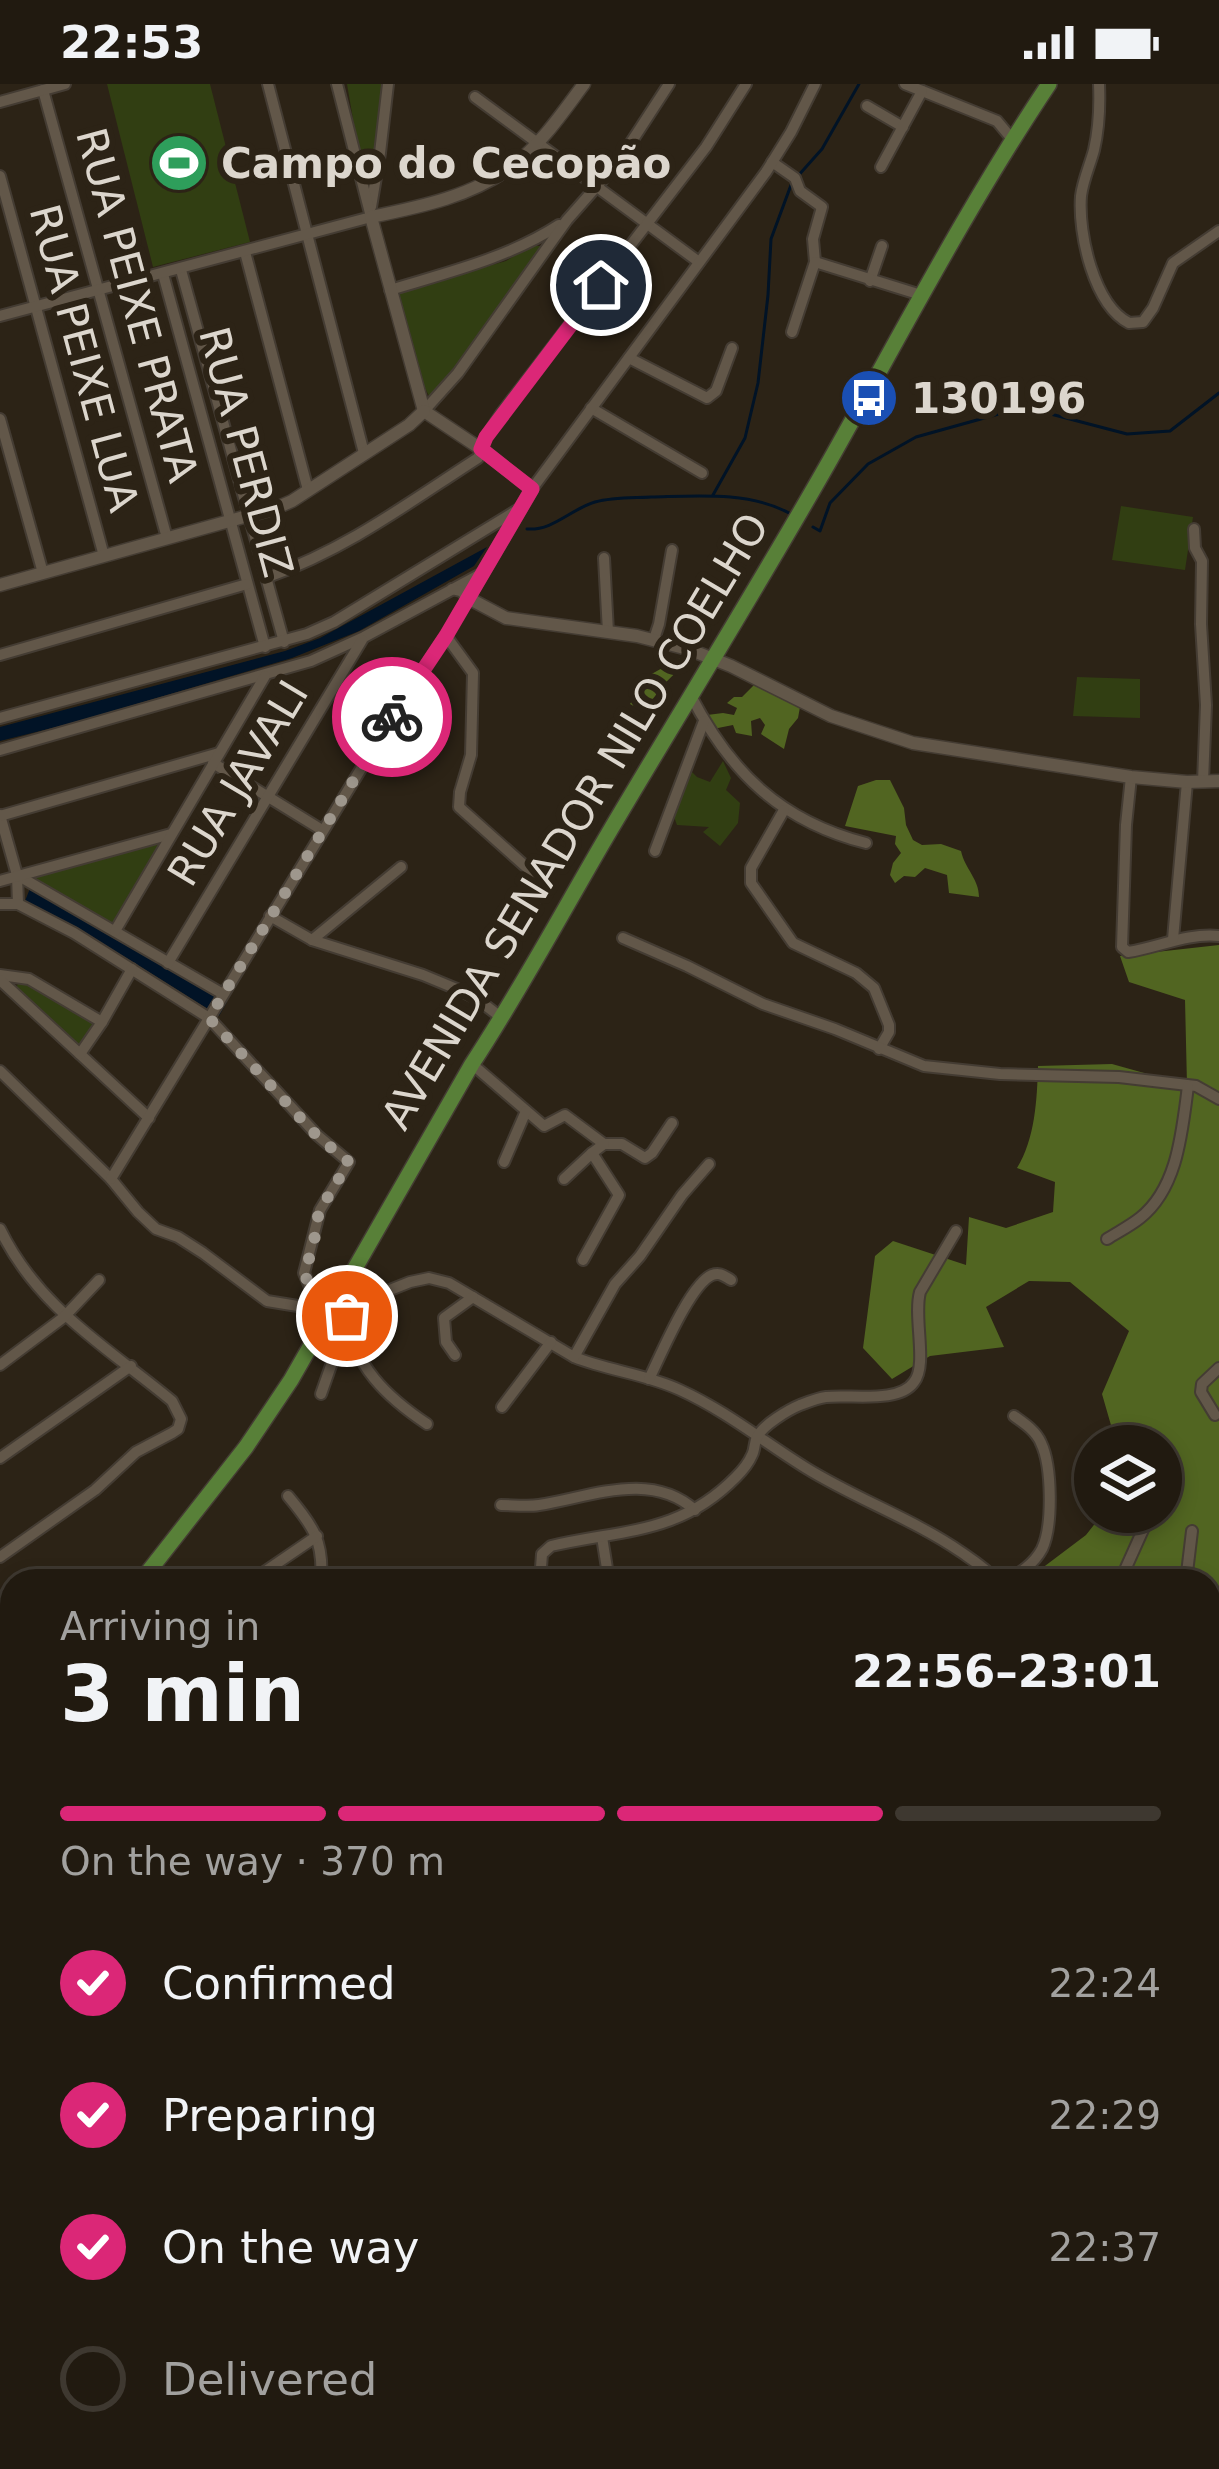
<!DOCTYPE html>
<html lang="en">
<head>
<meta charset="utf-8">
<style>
	:root { --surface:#211a10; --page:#2d271e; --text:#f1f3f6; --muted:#a2a19f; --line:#3e3830; --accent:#db2777 }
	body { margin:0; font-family:"DejaVu Sans",sans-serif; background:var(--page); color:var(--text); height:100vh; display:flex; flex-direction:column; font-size:45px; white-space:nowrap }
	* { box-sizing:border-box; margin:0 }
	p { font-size:39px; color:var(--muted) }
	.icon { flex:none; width:66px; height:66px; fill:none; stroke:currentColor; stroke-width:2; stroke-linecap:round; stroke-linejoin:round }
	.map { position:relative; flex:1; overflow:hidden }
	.drawer { position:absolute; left:0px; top:1485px; width:1221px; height:900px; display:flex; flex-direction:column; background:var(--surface); border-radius:36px 36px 0 0; box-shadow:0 6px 18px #0003,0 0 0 3px var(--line) }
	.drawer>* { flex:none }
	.tools { position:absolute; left:1074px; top:1341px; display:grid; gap:24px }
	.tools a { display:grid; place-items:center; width:108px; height:108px; border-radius:50%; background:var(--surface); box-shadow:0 6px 18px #0003,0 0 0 3px var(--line); font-size:60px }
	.pin { position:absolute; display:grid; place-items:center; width:102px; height:102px; color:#fff; margin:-51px; border:6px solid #fff; border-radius:50%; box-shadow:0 3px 12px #0007 }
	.courier { position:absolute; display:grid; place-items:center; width:120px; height:120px; margin:-60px; border:9px solid #db2777; border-radius:50%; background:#fff; color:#222; box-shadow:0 3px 15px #0007 }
	.headline em { font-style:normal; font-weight:700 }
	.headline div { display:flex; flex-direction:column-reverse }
	.headline { display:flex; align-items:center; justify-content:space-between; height:204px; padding:0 60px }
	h1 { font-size:78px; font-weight:700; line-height:90px }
	.bar { display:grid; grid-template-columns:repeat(4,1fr); gap:18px 12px; align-content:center; height:144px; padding:0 60px }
	.bar i { height:15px; border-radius:9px; background:var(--line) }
	.bar .current { background:var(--accent) }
	.bar p { grid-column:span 4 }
	ol { padding:0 60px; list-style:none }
	li { display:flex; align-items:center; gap:36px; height:132px }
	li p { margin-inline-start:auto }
	li .icon { padding:12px; border-radius:50%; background:var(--accent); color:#fff; stroke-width:4 }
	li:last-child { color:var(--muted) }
	li i { width:66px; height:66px; border:6px solid var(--line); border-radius:50% }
	.status { display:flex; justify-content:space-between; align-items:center; height:84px; padding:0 60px; background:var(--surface); direction:ltr }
	.status svg { height:33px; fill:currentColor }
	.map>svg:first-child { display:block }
	.green { fill:#313e12 }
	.forest { fill:#516521 }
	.water { fill:#011326 }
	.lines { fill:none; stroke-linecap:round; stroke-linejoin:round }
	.stream { stroke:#011326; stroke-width:3 }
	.minor-casing { stroke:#443c33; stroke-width:14 }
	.tertiary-casing { stroke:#443c33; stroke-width:15 }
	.primary-casing { stroke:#443c33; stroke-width:18 }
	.trunk-casing { stroke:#443c33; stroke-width:20 }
	.minor { stroke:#625749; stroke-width:10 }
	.tertiary { stroke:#625749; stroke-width:12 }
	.primary { stroke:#588038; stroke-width:15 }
	.trunk { stroke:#548e32; stroke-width:16 }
	.done { stroke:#9e978d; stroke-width:12; stroke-dasharray:0 21.6 }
	.route { stroke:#db2777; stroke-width:15 }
	.labels { text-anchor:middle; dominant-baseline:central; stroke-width:12; stroke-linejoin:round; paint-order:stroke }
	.poi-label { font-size:42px; font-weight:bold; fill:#dcd6cd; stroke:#2c2316; text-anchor:start }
	.street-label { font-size:42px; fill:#dcd6cd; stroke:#2c2316 }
</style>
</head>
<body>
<div class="status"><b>22:53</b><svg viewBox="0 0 49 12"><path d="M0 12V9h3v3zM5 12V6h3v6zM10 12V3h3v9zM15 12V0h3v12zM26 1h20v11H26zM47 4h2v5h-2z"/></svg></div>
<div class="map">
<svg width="1219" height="2385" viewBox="0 0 1219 2385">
	<rect width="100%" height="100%" fill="#2c2316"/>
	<!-- green -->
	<g class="green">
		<path d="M107,0H210L250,158L153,183Z"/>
		<path d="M347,0H383C380,34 382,75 365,105Z"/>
		<path d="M530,162H542L544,165L449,293L430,314L423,300L398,208L506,177Z"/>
		<path d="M1121,422L1193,433L1185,486L1112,476Z"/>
		<path d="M1077,593L1140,595V634L1073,632Z"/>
		<path d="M723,677L731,694L726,706L740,719L738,739L720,762L703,748L709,743L677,741L674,733L691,687L697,693L710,698Z"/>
		<path d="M164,754L115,842L29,791Z"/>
		<path d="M21,896L95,939L79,965L16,903Z"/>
	</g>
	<!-- forest -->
	<g class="forest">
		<path d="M682,573L680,586C668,593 657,610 648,621V626H641L630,620L648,592Z"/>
		<path d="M754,601L800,623L798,634L789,645L784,665L761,650L765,641L760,634L751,637L752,652L736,649L733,641L713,645L707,631L723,629L734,631L737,624L727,619L734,613H742Z"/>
		<path d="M876,696H890L904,724L906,741L913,756L922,761L941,760L961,767C965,785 979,795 979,813L949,809L947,791L925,784L915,793L904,792L895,799L890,791L893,779L901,769L895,760L896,752L845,742L858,702Z"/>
		<path d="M1219,861V1757L1209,1760V1497H1025L1086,1451L1104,1428H1161V1362H1117L1102,1310L1129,1247L1070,1198L1029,1197L986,1223L1004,1263L930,1272L892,1295L863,1264L875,1172L893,1157L966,1181L969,1133L1006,1144L1053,1128L1055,1098L1017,1084C1035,1055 1037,1016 1038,982L1112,980L1187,1001L1185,916L1129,898L1120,872Z"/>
		<path d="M1219,1839V2027L1209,2031V1857Z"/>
		<path d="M1029,2373H1141V2385H1028Z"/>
	</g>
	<!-- water -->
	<g class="water">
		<path d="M487,463L474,482L359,547L292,574L72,639L0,657V643L285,567L320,554Z"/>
		<path d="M31,802L227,918L219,932L125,873L25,817Z"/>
	</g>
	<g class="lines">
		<!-- stream -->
		<g class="stream">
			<path d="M797,93L822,65L859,0"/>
			<path d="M713,411L745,354L758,299L768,211L771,155L791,101"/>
			<path d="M813,443L820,447L830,419L868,380L916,353L1024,323L1127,350L1170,347L1219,309"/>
			<path d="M527,445C553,447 571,425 595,418C613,413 632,414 651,413C696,412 748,407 789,429"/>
		</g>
		<!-- minor casing -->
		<g class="minor-casing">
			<g id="minor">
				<path d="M268,0L364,369"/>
				<path d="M905,0L997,37L1012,55"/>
				<path d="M1099,0C1100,23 1099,44 1094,66C1090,81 1083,96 1081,112C1078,150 1094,221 1129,239L1143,238L1153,224L1173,179L1219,147"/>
				<path d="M43,6L167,454"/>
				<path d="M475,13L699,178"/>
				<path d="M0,18L65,0"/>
				<path d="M867,22L903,43"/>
				<path d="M772,78L795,94L800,107L822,123L813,155L815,178"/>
				<path d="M881,83L922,7"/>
				<path d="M0,92L104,472"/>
				<path d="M371,123L380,69L388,0"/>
				<path d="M245,168L308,406"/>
				<path d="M181,186L284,558"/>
				<path d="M163,190L265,563"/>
				<path d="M870,197L882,162"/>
				<path d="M390,206C449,188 508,174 559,141"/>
				<path d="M0,232L371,133L337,0"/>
				<path d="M792,248L815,178L921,211"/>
				<path d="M629,274L707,314L716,307L732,264"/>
				<path d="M591,324L702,389"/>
				<path d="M424,327L458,289L567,136L619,77L669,0"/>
				<path d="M0,335L43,489"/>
				<path d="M532,405L766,88L791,48L815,0"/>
				<path d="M1194,445L1195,464L1202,477L1201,540L1206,621L1203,698"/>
				<path d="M604,474L608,548"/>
				<path d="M268,493C347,465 408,419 478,374L486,353L501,330L706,63L746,0"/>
				<path d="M446,552L473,589L471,671L460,708L459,723L543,798L522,843"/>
				<path d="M654,555L659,540L672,466"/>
				<path d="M0,571L247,500"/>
				<path d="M690,610C730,688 780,737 866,759"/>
				<path d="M0,634L307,550L334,538L519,425"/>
				<path d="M0,666L311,577L364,553L481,490"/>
				<path d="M213,679L322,746"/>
				<path d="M1131,693L1126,741L1122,863L1128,868C1160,863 1186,849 1219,852"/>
				<path d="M784,726L751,784V799L793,859L856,889L874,904L889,941V948L879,965"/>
				<path d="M0,731L17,791L18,820"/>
				<path d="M0,732L219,669"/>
				<path d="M655,767L704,637"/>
				<path d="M17,791L223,910"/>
				<path d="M0,797L171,750"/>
				<path d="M0,820H18L74,849L209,934L317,1051L349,1078L320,1126L304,1189L321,1229"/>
				<path d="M270,832L312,856L423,891L464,908L477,915L502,934"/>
				<path d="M115,847L265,592"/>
				<path d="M623,854L687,882L763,920L835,945L924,982L1000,990L1119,993L1196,1002L1219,1015"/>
				<path d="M1173,855L1187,698"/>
				<path d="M312,856L401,783"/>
				<path d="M168,879L362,556"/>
				<path d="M0,891L29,895L102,938"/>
				<path d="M0,896L149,1034"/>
				<path d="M80,970L102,938L132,885"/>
				<path d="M472,980L544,1042L565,1031L604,1060H622L645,1074L652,1069L672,1039"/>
				<path d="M0,987L111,1095L138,1128L156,1145L178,1153L203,1169L267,1217L310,1224L337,1235L348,1232L385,1208L410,1198L429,1194L449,1199L574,1273C609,1287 646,1290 680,1306C726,1327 764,1358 806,1384C856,1415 913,1435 961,1468C974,1477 987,1485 997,1497"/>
				<path d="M504,1078L526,1027"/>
				<path d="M111,1095L406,611L446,552L468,514L461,507L452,505"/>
				<path d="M564,1095L592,1069"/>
				<path d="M0,1145C38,1224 107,1263 172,1317L181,1335L178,1345L172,1349L136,1368L95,1406L0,1473"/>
				<path d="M1107,1155C1118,1148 1130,1142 1140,1134C1178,1104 1182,1047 1188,1002"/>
				<path d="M583,1176L619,1111L592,1069L604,1060"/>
				<path d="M348,1232C352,1281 388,1314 427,1340"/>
				<path d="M455,1271L446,1258L444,1234L473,1213"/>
				<path d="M574,1273L615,1200L640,1172L682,1111L709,1080"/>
				<path d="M0,1281L64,1233L99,1196"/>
				<path d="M649,1295C660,1273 690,1200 712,1191C720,1188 724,1192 731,1196"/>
				<path d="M321,1310L341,1253L348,1242"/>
				<path d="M502,1323L551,1258"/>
				<path d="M1215,1331L1201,1308L1202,1300L1219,1284"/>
				<path d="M0,1374L131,1282"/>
				<path d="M1161,1409L1167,1398"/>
				<path d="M288,1412C313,1442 324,1457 321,1497"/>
				<path d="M501,1421C513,1421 527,1423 539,1421C591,1413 650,1386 695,1426"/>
				<path d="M602,1453L609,1497"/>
				<path d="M251,1497L317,1452"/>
				<path d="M540,1497L542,1470L551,1462C623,1445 679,1451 736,1393C741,1388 749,1378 752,1371C755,1366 754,1359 757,1353C763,1341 788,1326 800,1321C808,1318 818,1314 826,1313C850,1310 899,1320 914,1298C928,1281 913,1233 920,1208L956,1147"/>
				<path d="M1006,1497C1020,1489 1034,1480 1042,1465C1053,1442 1052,1382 1041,1359C1036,1347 1024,1339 1014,1332"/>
				<path d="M1120,1497L1151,1428"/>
				<path d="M1186,1497L1192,1447"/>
				<path d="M1209,1546L1219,1547"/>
				<path d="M0,1588L12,1584"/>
				<path d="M0,1780L12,1773"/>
				<path d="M1209,1830L1219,1831"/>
				<path d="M0,1878L12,1870"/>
				<path d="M0,1983L12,1982"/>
				<path d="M1209,2030L1219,2037"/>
				<path d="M1209,2151L1219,2154"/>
				<path d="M1209,2220L1219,2224"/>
				<path d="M1209,2252L1215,2268L1219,2306"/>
				<path d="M0,2258L12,2266"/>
				<path d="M1209,2369L1219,2345"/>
				<path d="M125,2373L137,2385"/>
				<path d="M1133,2373L1134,2385"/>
				<path d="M33,2385L40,2373"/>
				<path d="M957,2385L969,2373"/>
			</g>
		</g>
		<!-- tertiary casing -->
		<g class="tertiary-casing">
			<g id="tertiary">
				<path d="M584,0C563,28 542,59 515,80C474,112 420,123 371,133L424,327L481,365L532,405L468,514L506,534L637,552L688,565L731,582L831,632L913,659L1131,693L1187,698L1219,697"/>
				<path d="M0,501L276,424L292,417L409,341L424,327"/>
			</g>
		</g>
		<!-- primary casing -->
		<g class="primary-casing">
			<g id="primary">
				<path d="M141,1497L246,1363L291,1296L472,980C522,904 565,823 611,745C682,625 756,506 825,385C898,256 966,124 1049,0"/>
				<path d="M0,1638L12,1632"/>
				<path d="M0,1661L12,1649"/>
			</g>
		</g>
		<!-- trunk casing -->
		<g class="trunk-casing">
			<g id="trunk">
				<path d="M0,2056L12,2066"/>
				<path d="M0,2102L12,2115"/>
				<path d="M0,2134L12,2139"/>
				<path d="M504,2373L529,2385"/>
				<path d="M593,2373L618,2385"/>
			</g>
		</g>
		<!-- minor -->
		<use href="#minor" class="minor"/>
		<!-- tertiary -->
		<use href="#tertiary" class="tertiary"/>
		<!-- primary -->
		<use href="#primary" class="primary"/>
		<!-- trunk -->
		<use href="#trunk" class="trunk"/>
	</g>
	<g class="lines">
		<!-- done -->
		<path class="done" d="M347,1232L337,1235L321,1229L304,1189L314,1160L316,1139L320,1126L349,1078L317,1052L209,934L392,633"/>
		<!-- route -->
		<path class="route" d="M392,633L446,552L532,405L481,365L486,353L601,201"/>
	</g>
	<!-- icons -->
	<defs>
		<g id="stadium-disc" transform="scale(3)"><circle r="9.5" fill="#2e9e5b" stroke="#2c2316"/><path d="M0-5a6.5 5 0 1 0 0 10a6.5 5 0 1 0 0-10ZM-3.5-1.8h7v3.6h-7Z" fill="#fff"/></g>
		<g id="bus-disc" transform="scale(3)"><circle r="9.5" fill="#1a4fb4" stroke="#2c2316"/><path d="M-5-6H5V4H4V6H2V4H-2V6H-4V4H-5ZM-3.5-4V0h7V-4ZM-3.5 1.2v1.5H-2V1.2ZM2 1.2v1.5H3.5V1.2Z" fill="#fff"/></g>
	</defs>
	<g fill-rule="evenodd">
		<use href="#stadium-disc" x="179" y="79"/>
		<use href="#bus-disc" x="869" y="314"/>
	</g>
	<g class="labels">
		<!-- poi labels -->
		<g class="poi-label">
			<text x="221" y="79">Campo do Cecopão</text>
			<text x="911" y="314">130196</text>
		</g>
		<!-- street labels -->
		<g class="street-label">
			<text transform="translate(137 221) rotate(75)">RUA PEIXE PRATA</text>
			<text transform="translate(84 274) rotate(75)">RUA PEIXE LUA</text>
			<text transform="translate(246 368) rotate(75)">RUA PERDIZ</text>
			<text transform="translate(238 699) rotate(-59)">RUA JAVALI</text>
			<text transform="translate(575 737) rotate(-59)">AVENIDA SENADOR NILO COELHO</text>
		</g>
	</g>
</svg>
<div class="tools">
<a><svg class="icon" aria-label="layers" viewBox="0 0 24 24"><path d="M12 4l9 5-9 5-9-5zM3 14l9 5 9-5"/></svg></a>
</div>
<div class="pin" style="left:347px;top:1232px;background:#ea580c"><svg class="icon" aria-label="bag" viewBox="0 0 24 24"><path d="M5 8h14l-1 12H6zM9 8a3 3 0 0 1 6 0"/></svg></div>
<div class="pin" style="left:601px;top:201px;background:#1f2937"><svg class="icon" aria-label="home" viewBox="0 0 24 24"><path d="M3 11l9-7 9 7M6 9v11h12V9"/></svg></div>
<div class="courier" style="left:392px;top:633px"><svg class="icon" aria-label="bike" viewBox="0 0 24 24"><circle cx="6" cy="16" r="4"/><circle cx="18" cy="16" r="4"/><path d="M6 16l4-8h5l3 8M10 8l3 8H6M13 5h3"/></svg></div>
<section class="drawer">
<div class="headline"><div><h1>3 min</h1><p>Arriving in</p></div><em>22:56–23:01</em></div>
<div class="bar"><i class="current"></i><i class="current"></i><i class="current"></i><i></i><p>On the way · 370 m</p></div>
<ol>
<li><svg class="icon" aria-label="check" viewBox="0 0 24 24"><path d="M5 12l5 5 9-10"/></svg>Confirmed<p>22:24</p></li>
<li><svg class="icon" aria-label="check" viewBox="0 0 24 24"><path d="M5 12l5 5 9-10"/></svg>Preparing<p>22:29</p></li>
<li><svg class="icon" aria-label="check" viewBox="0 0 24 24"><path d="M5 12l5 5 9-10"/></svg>On the way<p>22:37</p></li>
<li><i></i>Delivered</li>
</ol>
</section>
</div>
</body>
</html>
